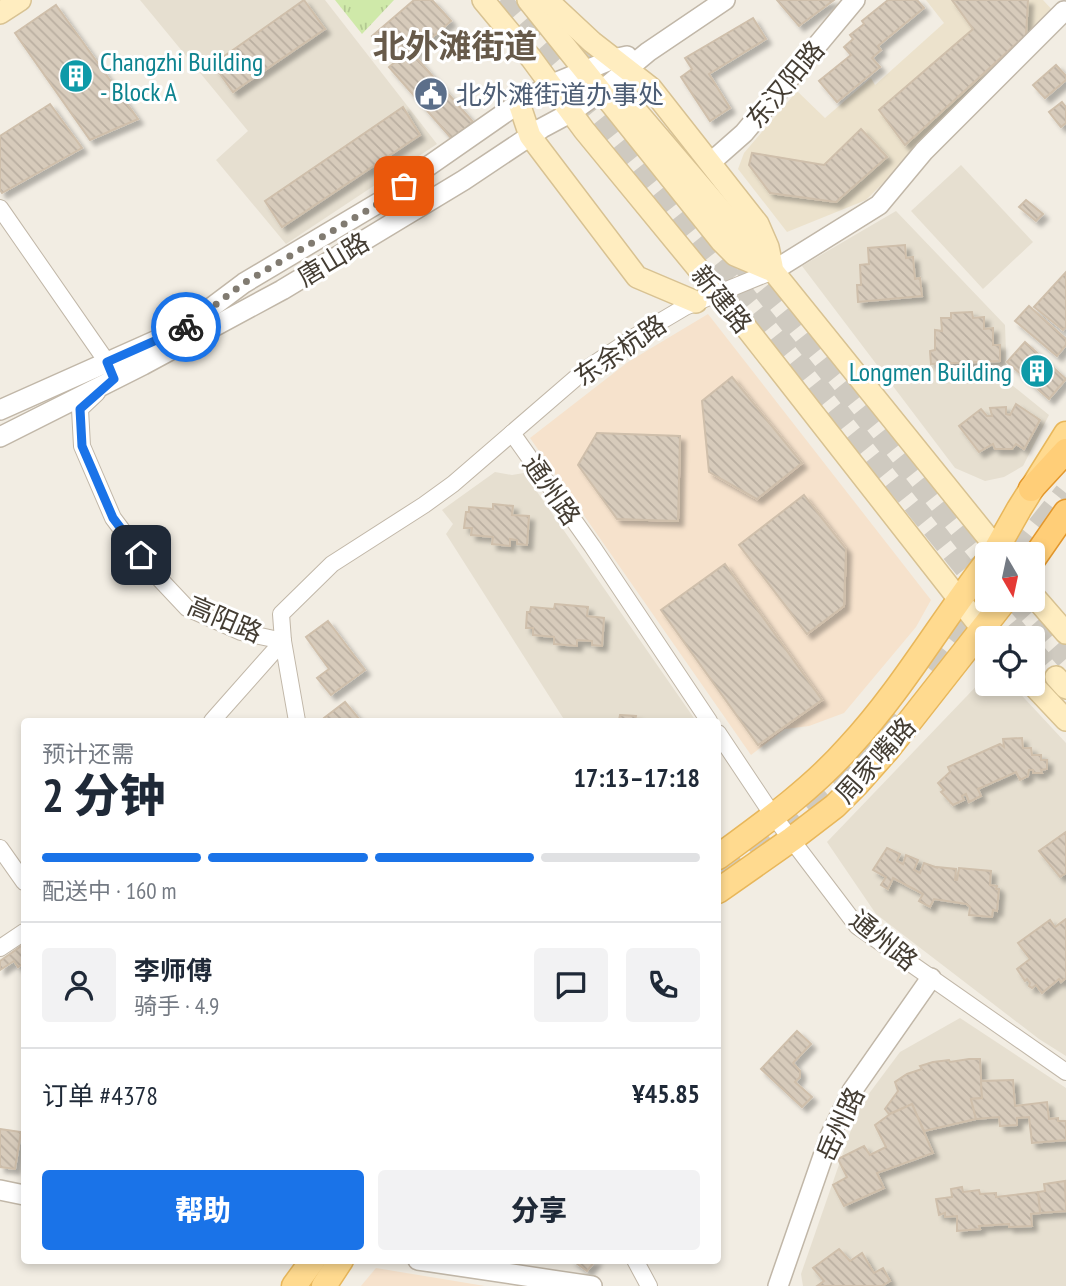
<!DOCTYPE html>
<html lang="zh">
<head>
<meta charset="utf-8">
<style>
	:root { --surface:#fff; --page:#f2f2f3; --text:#1f2937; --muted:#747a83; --line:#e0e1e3; --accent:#1a73e8 }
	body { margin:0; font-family:"PT Sans Narrow","Noto Sans SC",sans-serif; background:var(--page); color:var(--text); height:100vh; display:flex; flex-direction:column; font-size:26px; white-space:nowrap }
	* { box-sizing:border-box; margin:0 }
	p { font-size:23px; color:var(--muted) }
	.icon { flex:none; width:38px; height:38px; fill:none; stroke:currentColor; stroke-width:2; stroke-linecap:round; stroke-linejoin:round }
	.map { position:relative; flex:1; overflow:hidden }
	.details { position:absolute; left:21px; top:718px; width:700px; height:546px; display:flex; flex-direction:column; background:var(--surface); border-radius:7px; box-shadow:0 4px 10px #0003 }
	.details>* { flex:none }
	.needle { width:46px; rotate:171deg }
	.buttons { position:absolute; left:975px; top:542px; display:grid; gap:14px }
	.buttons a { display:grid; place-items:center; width:70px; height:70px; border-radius:7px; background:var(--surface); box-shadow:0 4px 10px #0003; font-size:35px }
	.pin { position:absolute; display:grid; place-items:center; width:60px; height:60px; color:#fff; margin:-30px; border-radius:14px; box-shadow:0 4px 10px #0006 }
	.courier { position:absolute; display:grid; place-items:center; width:70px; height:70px; margin:-35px; border:5px solid #1a73e8; border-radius:50%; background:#fff; color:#222; box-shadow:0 2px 9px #0007 }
	.summary em { font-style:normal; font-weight:800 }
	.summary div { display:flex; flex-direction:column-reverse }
	.summary { display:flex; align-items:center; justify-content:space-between; height:119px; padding:0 21px }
	h1 { font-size:46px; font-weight:800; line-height:52px }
	.bar { display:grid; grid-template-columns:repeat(4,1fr); gap:10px 7px; align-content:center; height:84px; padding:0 21px }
	.bar i { height:9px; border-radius:5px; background:var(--line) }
	.bar .selected { background:var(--accent) }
	.bar p { grid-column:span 4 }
	.line { display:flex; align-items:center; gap:18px; padding:0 21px; border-top:2px solid var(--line) }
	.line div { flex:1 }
	.round { display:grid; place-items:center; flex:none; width:74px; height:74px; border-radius:7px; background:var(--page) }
	.primary-button { display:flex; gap:14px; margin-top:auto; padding:14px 21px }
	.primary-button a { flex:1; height:80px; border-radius:7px; background:var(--accent); color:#fff; font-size:28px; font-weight:800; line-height:80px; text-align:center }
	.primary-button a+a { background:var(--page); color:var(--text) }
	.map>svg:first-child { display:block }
	.residential { fill:#e6dfd0 }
	.commercial { fill:#f6e2cc }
	.education { fill:#ece2cc }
	.grass { fill:url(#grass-tufts) }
	.building { fill:url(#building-back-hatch); stroke:#cfbfab; stroke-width:2; filter:url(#shadow) }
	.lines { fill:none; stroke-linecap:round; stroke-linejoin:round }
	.secondary-tunnel { stroke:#cfcac0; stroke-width:21; stroke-dasharray:21 10; stroke-linecap:butt }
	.trunk-tunnel { stroke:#cfcac0; stroke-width:24; stroke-dasharray:24 12; stroke-linecap:butt }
	.minor-casing { stroke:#c1b7a8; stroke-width:18 }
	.tertiary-casing { stroke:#c1b7a8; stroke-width:22 }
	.secondary-casing { stroke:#d8c292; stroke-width:24 }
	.primary-casing { stroke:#e8b75b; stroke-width:27 }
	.trunk-casing { stroke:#e3972c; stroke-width:27 }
	.minor { stroke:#fff; stroke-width:16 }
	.tertiary { stroke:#fff; stroke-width:19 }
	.secondary { stroke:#ffedc0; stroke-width:21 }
	.primary { stroke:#ffda8f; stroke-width:24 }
	.trunk { stroke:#ffce78; stroke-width:24 }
	.done { stroke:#817b71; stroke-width:7; stroke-dasharray:0 12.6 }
	.route { stroke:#1a73e8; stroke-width:9 }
	.labels { text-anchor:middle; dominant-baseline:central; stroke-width:6; stroke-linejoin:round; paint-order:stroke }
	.culture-label { font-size:26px; fill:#0d838f; stroke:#fff; text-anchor:start }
	.street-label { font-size:26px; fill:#443d33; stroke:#fff }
	.service-label { font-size:26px; fill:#4e5e75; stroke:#fff; text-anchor:start }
	.district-label { font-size:33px; font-weight:bold; fill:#675a4a; stroke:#fff }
</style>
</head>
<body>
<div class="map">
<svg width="1066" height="1286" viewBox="0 0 1066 1286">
	<defs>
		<pattern id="grass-tufts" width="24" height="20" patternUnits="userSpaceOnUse" patternTransform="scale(1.75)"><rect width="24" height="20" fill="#cfe9a9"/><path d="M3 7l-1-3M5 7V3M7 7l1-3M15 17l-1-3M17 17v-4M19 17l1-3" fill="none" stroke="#b3c992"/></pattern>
		<pattern id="building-back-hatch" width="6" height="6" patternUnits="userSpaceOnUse" patternTransform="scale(1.75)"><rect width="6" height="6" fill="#d7cbbb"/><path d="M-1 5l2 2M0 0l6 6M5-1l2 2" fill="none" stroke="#baafa1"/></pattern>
		<filter id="shadow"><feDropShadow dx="5" dy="5" stdDeviation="2" flood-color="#0004"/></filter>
	</defs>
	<rect width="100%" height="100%" fill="#f2ede3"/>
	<!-- residential -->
	<g class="residential">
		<path d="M140,0H325L437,144L286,244L216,160L248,131Z"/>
		<path d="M961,165L1033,242L983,289L911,211Z"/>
		<path d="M896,211L1005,325L1007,381L1049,415L1023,466L1004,477L985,481L955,468L802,266Z"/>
		<path d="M495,472L512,475L524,473L696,721H565L446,534L453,524L442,510Z"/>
		<path d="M987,675V684H1011L1066,743V1056L1039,1039L876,914L827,842Z"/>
		<path d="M960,1018L1066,1088V1286H803L801,1274L859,1107L900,1052Z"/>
	</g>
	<!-- commercial -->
	<g class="commercial">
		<path d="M708,314L931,600L916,627L844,713L809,726L785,729L751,755L530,438L628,362Z"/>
		<path d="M376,1268L485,1286H361Z"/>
	</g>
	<!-- education -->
	<path class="education" d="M926,0H1043L1055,13L866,200L787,232L738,169L744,153L797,91L825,118L871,78L875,85L944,23Z"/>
	<!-- grass -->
	<path class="grass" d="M335,0H394L362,34Z"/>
	<!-- building -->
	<g class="building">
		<path d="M304,0L325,29L233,92L213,64Z"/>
		<path d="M414,0H432L451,21L413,54L473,122L452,139L389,67L395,62L372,36Z"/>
		<path d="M777,0H834L799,26Z"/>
		<path d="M888,0H917L924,8L878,46L881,50L872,58L880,67L837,102L819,81L851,55L844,47L853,39L850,35L864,24L862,21Z"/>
		<path d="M952,0H1028L1026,35L905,145L879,110L973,29Z"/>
		<path d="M56,5L138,119L90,140L15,33Z"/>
		<path d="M753,18L766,39L709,74L730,108L710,121L681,77L692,69L685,58Z"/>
		<path d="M1056,65L1066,76V80L1045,98L1033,85Z"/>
		<path d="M1062,102L1066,107V123L1061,127L1049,112Z"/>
		<path d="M50,104L82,148L2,193L0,190V136Z"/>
		<path d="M403,107L420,135L282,227L265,201Z"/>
		<path d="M861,129L887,157L836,202L770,193L749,165L752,153L824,165Z"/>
		<path d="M1026,200L1043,214L1036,221L1019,207Z"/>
		<path d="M905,245L906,258L913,257L915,279L920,278L922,296L858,302L857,285H861L860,265L869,264L868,248Z"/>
		<path d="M1066,272V327L1063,330L1034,307Z"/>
		<path d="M1029,306L1066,339V345L1057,356L1015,321Z"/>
		<path d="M972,312L973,318L984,317V329L993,328V345H1000V361L931,364L930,351L935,350V330L942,331L941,318H951V313Z"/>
		<path d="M1025,342L1066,379L1049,399L1007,362Z"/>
		<path d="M732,377L802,463L757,499L709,472L702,401Z"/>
		<path d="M1016,404L1040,420L1024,449L1016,444L1012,449H995L993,444L979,452L959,426L981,409L987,416H992L990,408L1006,407V414L1010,415Z"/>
		<path d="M597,433L680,436L678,521L617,519L578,465Z"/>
		<path d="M804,495L846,549L844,606L807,634L739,545Z"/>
		<path d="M493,504L513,506L512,515L529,516L527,545L517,544V540L510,539V546L492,544L493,537L471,535L472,528H464L466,512H469V507L493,509Z"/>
		<path d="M725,564L822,700L758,745L661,610Z"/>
		<path d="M555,604L588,607L587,616L604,618L602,646L592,645V641L577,640V646L554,644V637L533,635V628H526L527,612H530L531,607L554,609Z"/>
		<path d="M328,621L365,670L331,695L317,678L329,669L306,637Z"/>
		<path d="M345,702L360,720L326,721L324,718Z"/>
		<path d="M620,715L636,716L635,721H608L619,720Z"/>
		<path d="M1022,738L1023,748H1031L1032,755H1041V760H1047V769L1041,770L1042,773H1033V770H1029L1028,776L1020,780L1016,772L978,789L981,796L969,802L966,794L962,796L964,800L953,805L941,792L944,790L938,783L950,772L948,767L1000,744L1004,747L1003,739Z"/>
		<path d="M1066,832V873L1060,877L1039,851Z"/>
		<path d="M887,848L900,854L897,861L903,864L906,855L918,860L914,870L920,873L924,863L938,868L937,867L956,869L955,880H957L959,868L991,871L990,885L997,886L996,889H999L997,911L993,910L992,917L969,915L970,907L966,904L934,899L930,907L919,901L923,894L893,878L888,889L881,885L886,877L873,870Z"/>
		<path d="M1066,919V978L1061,982L1059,979L1042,993L1036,985L1032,988L1029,986L1030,983L1027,979L1025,981L1017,969L1030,959L1018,943L1050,920L1055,927Z"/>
		<path d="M24,944V963L18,967L14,961L0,970V961Z"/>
		<path d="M797,1031L811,1044L793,1063L800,1071V1077L795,1082L812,1097L802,1107L761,1069Z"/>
		<path d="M969,1059H980L982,1098L971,1099L976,1119L924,1131L912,1104L889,1114L885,1109L898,1091L895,1082L907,1074L922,1069L920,1066L933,1062L949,1060L950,1062Z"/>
		<path d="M1013,1080L1015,1106L1047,1102L1049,1119L1058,1118V1121H1066V1140L1032,1143L1029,1117L1017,1118V1125L1000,1126L999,1117L976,1119L971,1099L982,1098L981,1081Z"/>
		<path d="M912,1104L933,1153L877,1173L884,1188L844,1206L833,1185L847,1177L838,1159L864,1146L870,1155L886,1147L875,1125L890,1114Z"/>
		<path d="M0,1129L21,1132L15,1169L0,1167Z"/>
		<path d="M1065,1181L1066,1211L1040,1213L1038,1192L1045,1191L1044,1184Z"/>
		<path d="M962,1187L963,1192L979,1190L980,1194L996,1193V1197L1038,1192L1040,1213L1031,1214L1032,1226L1009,1227V1224L979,1226L980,1229L957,1231V1216L945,1217V1213L939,1215L936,1199L952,1197L951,1189Z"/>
		<path d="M839,1249L850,1261L862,1253L874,1273L883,1268L890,1281L882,1286H817L824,1281L813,1268Z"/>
		<path d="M572,1260H596L587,1271Z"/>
	</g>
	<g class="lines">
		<!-- secondary-tunnel -->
		<g class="secondary-tunnel">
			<path d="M501,0L582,93L987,596"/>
			<path d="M561,29L633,107"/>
			<path d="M743,265L987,569"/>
			<path d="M991,600L1023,639"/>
			<path d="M1014,600L1066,659"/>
			<path d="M1032,649L1056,677"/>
		</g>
		<!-- trunk-tunnel -->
		<g class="trunk-tunnel">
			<path d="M1016,555L1066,493"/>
			<path d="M926,666L987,590"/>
			<path d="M722,874L781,830L847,774L892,712"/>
		</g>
		<!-- minor casing -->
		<g class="minor-casing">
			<g id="minor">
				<path d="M0,208L107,362L111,372"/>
				<path d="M97,393L80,409L82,446L113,518L155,574L187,608L241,632L283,641"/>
				<path d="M512,433L592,546L709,721"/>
				<path d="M212,721L283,641"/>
				<path d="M297,721L283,641L281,614L332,564L424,505L453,484L585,370L636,336L685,307L773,271"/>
				<path d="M718,733L772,814L857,926L1066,1072"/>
				<path d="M0,848L24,882"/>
				<path d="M0,948L24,932"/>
				<path d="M635,1260L649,1286"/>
			</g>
		</g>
		<!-- tertiary casing -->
		<g class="tertiary-casing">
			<g id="tertiary">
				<path d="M710,163L744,133L855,0"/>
				<path d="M773,271L879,205L924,151L1064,11"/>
				<path d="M0,410L184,328L244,283L390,196L417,174L519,103L550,85L613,59L627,56"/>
				<path d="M0,437L143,365L282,290L464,180L542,128L570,113L601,91L648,52L725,0"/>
				<path d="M0,1190L24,1195"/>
				<path d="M418,1260L592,1286"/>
				<path d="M778,1286L830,1136L852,1091L931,978"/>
			</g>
		</g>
		<!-- secondary casing -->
		<g class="secondary-casing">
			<g id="secondary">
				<path d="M483,0L531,58L584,130L741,321L990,639"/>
				<path d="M528,0L721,241L735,255L768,269"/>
				<path d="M547,0L592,42L651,88L758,224L768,247L772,266"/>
				<path d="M0,13L20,0"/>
				<path d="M519,103L530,136L637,277L696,302"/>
				<path d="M633,107L773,271L1002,555"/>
				<path d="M1032,594L1066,633"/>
				<path d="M1056,677L1066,688"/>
				<path d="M1032,684L1066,720"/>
			</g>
		</g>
		<!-- primary casing -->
		<g class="primary-casing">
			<g id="primary">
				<path d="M993,555L1019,509L1066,434"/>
				<path d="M718,857C763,824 812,789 849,747C901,691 940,623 987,562"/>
				<path d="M718,891L792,839L835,806L856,785L888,749L1005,600"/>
				<path d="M294,1286L313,1260"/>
				<path d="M324,1286L341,1260"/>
			</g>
		</g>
		<!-- trunk casing -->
		<g class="trunk-casing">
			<g id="trunk">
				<path d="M1031,489L1066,451"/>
				<path d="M1032,561L1066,512"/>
			</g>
		</g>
		<!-- minor -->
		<use href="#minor" class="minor"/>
		<!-- tertiary -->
		<use href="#tertiary" class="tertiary"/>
		<!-- secondary -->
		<use href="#secondary" class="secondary"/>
		<!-- primary -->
		<use href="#primary" class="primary"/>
		<!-- trunk -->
		<use href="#trunk" class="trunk"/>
	</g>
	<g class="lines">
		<!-- done -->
		<path class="done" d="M186,327L244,283L373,207L404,186"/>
		<!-- route -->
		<path class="route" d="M141,555L113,518L82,446L80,409L114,379L107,362L186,327"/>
	</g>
	<!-- icons -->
	<defs>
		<g id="building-disc" transform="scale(1.75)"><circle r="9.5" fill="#0f9aa8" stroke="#fff"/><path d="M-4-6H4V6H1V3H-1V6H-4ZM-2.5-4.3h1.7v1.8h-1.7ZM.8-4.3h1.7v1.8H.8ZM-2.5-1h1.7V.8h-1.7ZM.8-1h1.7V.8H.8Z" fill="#fff"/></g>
		<g id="civic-disc" transform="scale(1.75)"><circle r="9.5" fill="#5c6f8a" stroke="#fff"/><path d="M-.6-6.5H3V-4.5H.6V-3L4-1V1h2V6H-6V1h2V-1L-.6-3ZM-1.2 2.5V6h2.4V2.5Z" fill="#fff"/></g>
	</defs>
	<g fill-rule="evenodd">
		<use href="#building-disc" x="76" y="76"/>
		<use href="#civic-disc" x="431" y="94"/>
		<use href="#building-disc" x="1037" y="371"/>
	</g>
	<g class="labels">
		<!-- culture labels -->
		<g class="culture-label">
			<text x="100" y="61">Changzhi Building<tspan x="100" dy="30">- Block A</tspan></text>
			<text x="1012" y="371" text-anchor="end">Longmen Building</text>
		</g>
		<!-- street labels -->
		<g class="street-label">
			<text transform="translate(785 84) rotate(-50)">东汉阳路</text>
			<text transform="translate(333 259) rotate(-31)">唐山路</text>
			<text transform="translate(722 299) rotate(51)">新建路</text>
			<text transform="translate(620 350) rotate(-34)">东余杭路</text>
			<text transform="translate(552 490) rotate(55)">通州路</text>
			<text transform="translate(225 619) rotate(23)">高阳路</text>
			<text transform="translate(875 760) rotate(-48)">周家嘴路</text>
			<text transform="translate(884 940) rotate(39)">通州路</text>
			<text transform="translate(840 1124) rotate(-65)">岳州路</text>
		</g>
		<!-- service labels -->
		<g class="service-label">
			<text x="456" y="94">北外滩街道办事处</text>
		</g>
		<!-- district labels -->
		<g class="district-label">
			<text x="455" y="45">北外滩街道</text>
		</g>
	</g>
</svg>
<div class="buttons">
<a><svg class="needle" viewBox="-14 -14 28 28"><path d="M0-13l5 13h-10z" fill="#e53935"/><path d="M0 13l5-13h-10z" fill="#747a83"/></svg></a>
<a><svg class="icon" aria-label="locate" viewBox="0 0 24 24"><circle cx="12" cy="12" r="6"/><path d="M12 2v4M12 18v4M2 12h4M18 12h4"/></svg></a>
</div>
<div class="pin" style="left:404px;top:186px;background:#ea580c"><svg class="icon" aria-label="bag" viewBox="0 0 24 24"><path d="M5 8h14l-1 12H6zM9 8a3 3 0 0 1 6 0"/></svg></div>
<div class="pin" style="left:141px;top:555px;background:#1f2937"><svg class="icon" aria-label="home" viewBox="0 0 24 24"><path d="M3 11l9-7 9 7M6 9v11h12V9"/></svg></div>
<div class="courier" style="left:186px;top:327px"><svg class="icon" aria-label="bike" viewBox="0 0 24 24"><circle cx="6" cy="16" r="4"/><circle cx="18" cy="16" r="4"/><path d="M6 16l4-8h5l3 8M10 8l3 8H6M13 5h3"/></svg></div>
<section class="details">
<div class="summary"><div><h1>2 分钟</h1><p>预计还需</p></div><em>17:13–17:18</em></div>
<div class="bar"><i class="selected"></i><i class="selected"></i><i class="selected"></i><i></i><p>配送中 · 160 m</p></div>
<div class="line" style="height:126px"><a class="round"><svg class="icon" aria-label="person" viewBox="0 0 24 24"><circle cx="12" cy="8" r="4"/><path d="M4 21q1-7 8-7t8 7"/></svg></a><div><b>李师傅</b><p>骑手 · 4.9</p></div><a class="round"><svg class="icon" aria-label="chat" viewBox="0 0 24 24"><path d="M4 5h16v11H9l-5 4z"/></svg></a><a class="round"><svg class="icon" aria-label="phone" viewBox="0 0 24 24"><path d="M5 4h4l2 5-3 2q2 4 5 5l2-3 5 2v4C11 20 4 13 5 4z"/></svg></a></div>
<div class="line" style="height:91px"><div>订单 #4378</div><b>¥45.85</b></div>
<div class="primary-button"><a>帮助</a><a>分享</a></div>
</section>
</div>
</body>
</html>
